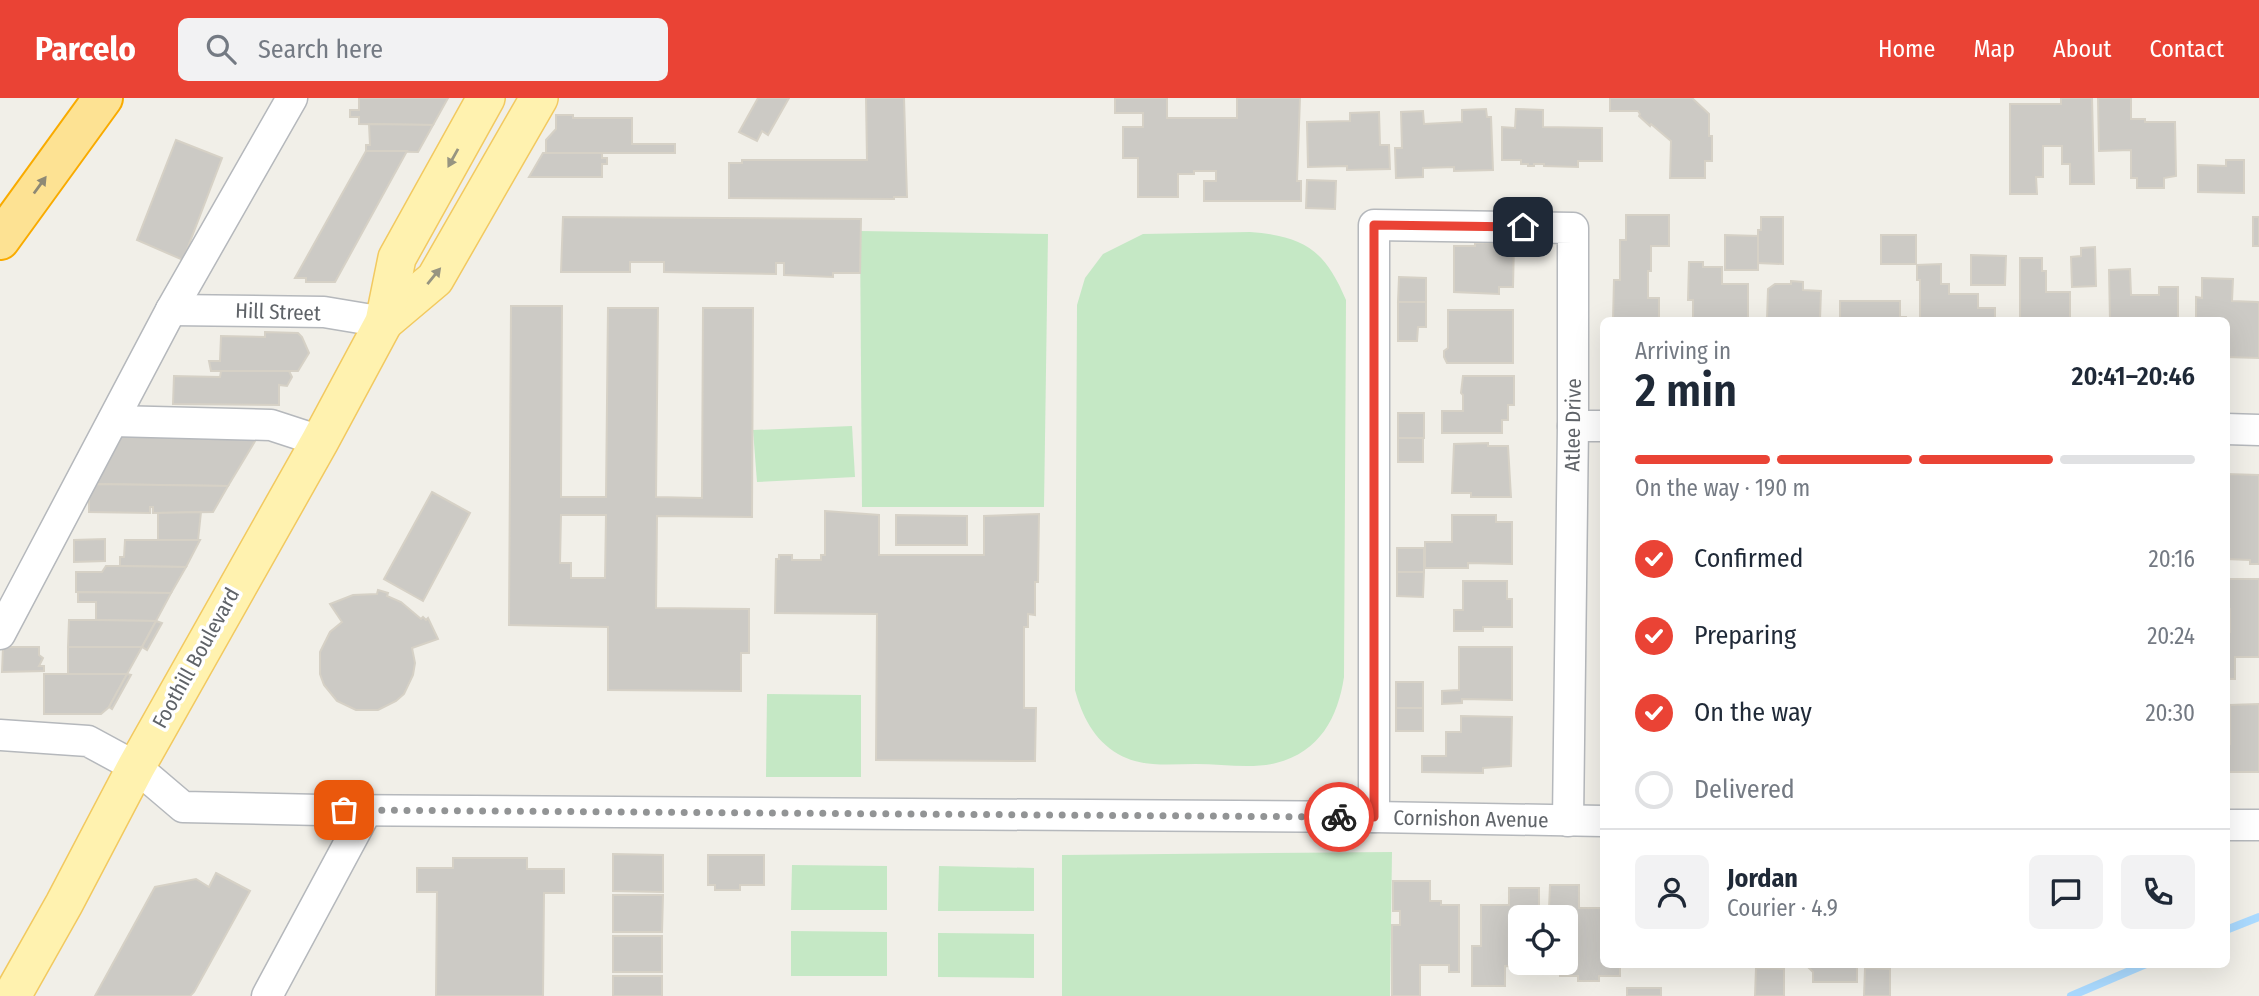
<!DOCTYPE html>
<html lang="en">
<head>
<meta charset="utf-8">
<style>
	:root { --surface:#fff; --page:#f2f2f3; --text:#1f2937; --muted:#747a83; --line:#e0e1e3; --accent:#ea4335 }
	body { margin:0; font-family:"Fira Sans Condensed",sans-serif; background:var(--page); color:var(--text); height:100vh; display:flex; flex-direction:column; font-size:26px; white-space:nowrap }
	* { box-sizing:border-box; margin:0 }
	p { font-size:23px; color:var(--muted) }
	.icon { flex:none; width:38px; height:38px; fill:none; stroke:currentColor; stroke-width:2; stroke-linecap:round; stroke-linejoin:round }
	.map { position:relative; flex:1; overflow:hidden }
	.side { position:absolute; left:1600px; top:219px; width:630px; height:651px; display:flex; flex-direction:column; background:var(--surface); border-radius:10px; box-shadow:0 7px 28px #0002 }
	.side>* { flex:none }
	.fabs { position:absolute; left:1508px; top:807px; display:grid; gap:14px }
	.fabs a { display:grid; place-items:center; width:70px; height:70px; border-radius:10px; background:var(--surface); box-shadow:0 7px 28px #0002; font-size:35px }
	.pin { position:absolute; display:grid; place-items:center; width:60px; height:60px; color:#fff; margin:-30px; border-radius:14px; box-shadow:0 4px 10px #0006 }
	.courier { position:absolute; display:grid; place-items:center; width:70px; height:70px; margin:-35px; border:5px solid #ea4335; border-radius:50%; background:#fff; color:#222; box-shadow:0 2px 9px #0007 }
	.summary em { font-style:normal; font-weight:600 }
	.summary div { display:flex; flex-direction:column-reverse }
	.summary { display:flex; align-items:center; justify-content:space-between; height:119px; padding:0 35px }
	h1 { font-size:46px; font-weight:600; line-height:52px }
	.bar { display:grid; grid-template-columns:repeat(4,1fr); gap:10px 7px; align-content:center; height:84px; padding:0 35px }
	.bar i { height:9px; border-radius:5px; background:var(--line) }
	.bar .on { background:var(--accent) }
	.bar p { grid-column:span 4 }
	.line { display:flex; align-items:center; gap:18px; padding:0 35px; border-top:2px solid var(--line) }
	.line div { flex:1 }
	.round { display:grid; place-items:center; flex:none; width:74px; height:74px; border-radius:10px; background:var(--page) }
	ol { padding:0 35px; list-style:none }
	li { display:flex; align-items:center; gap:21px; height:77px }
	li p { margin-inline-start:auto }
	li .icon { padding:7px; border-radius:50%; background:var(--accent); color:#fff; stroke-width:4 }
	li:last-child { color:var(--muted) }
	li i { width:38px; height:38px; border:4px solid var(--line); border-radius:50% }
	header { display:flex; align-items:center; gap:42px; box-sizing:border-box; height:98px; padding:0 35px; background:var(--accent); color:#fff }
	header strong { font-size:33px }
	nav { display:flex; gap:38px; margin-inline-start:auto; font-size:24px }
	.search { width:490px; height:63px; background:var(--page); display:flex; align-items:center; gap:18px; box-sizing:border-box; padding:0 24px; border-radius:10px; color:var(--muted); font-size:26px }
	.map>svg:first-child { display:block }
	.green { fill:#c5e8c5 }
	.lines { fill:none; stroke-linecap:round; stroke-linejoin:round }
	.stream { stroke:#aadaff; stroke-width:8 }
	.building { fill:#cccac5; stroke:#d6d1c6; stroke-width:2; fill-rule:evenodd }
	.minor-casing { stroke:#b5b8bc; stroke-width:33 }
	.major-casing { stroke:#f2c960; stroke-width:40 }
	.highway-casing { stroke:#f9ab00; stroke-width:42 }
	.minor { stroke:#fff; stroke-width:30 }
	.major { stroke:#fff2af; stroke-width:37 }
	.highway { stroke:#fde293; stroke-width:38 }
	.oneway { fill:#979581 }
	.oneway2 { fill:#8e8975 }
	.done { stroke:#929495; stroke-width:7; stroke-dasharray:0 12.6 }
	.route { stroke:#ea4335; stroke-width:9 }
	.labels { text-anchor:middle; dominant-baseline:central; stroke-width:7; stroke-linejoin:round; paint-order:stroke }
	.street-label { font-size:21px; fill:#5f6368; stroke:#fff }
</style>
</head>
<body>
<header>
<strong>Parcelo</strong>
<div class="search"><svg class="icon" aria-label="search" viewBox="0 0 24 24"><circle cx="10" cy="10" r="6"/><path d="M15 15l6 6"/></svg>Search here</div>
<nav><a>Home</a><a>Map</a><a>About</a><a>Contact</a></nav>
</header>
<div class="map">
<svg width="2259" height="898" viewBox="0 0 2259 898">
	<rect width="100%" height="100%" fill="#f1efe8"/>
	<!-- green -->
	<g class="green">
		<path d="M860,133L1048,136L1044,409H862Z"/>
		<path d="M1250,134C1304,138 1325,152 1346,202L1344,579C1338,619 1320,654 1276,665C1252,671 1222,666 1196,666C1170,666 1142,670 1118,656C1094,642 1082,618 1075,592L1077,207L1085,180L1103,156L1143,136Z"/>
		<path d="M852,328L855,379L757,384L753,332Z"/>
		<path d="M767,596L861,597V679H766Z"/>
		<path d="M1392,754L1390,898H1062V757Z"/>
		<path d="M792,767L887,768V812H791Z"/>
		<path d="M939,768L1034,770V813H938Z"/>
		<path d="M791,833L887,834V878H791Z"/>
		<path d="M938,835L1034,836V880L938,879Z"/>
	</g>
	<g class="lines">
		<!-- stream -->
		<g class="stream">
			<path d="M2226,832L2259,819"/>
			<path d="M2071,898L2146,866"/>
		</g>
	</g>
	<!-- building -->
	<g class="building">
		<path d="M359,0H448L433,27L359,26V19H350V12H359Z"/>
		<path d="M758,0H789L768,37L762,33L757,43L739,34Z"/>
		<path d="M866,0H904L907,99H894V101L729,100V65H742V62H867Z"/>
		<path d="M1115,0H1167V20H1237V0H1300L1297,83H1301V103H1204V83H1216V73H1194V76H1178V99H1138V60H1123V29H1143V15H1115Z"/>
		<path d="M1610,0H1692L1709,16V38H1712V63H1705V80H1670L1671,43L1651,26L1650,28L1639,18L1640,16L1638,13H1610Z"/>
		<path d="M2061,0H2092L2094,86H2070V66H2062V48H2043V79H2036L2037,96H2010V6H2061Z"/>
		<path d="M2098,0H2131V21H2145V24H2175L2176,78L2164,80V90H2137V80H2131V52L2099,53Z"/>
		<path d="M1486,11L1487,19H1491L1493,72L1454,73V69L1423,70V79L1396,80L1395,50H1402L1401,14L1423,13L1424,26L1462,24V12Z"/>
		<path d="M1516,11L1543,12V29L1602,30V63H1578V69L1544,68V66H1534V68H1528V66H1521V62H1502V29L1515,30Z"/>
		<path d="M1379,14L1380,47H1389L1390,71L1347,72V68L1308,69L1307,24L1350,23V15Z"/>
		<path d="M556,17H573V20H632V46H675V55H546V42L556,31Z"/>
		<path d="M369,26L433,27L418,54L366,53V47H370Z"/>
		<path d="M176,42L222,60L183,162L137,142Z"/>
		<path d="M366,53H407L335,184H306V180H295Z"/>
		<path d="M543,55H602V60H607V66H602V79H529Z"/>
		<path d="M2226,62H2244V95L2198,94V67L2226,68Z"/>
		<path d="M1307,82L1336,83L1335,111L1306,110Z"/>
		<path d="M1626,117H1669V148H1651V173H1648V200H1659V222H1613L1614,182H1620V142H1626Z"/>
		<path d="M563,119L861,121L860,175H833V179L784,177V165H776V176L664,174V164H630V174H561Z"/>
		<path d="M1761,119H1783V166L1758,165V132H1761Z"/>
		<rect x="2253" y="119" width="6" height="29"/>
		<path d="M1725,137L1758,138V172H1725Z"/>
		<rect x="1881" y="137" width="35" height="29"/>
		<path d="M1475,145H1514L1513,189H1499V196L1454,194V148H1475Z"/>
		<path d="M2095,149L2096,188L2072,189L2071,159L2081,158V150Z"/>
		<path d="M1971,157L2006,158L2005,187H1971Z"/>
		<path d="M2020,160H2042V173H2046V194H2070V222H2020Z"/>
		<path d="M1689,164H1703V169H1722V186H1748V222H1693V202H1688Z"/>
		<path d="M1941,166V186H1949V196H1978V210H1995V222H1920V182H1917V167Z"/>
		<path d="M2130,171L2131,197H2159V189H2178V222H2110L2109,172Z"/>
		<path d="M1399,179L1426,180V204H1398Z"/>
		<path d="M2202,180L2233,181L2232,203L2258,204L2259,206V260L2226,259V222H2196V199L2202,200Z"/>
		<path d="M1791,183L1803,184V192L1821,193L1820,222H1767L1768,191L1775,186H1791Z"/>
		<path d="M1840,203H1900V219H1906V222H1840Z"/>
		<path d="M1398,204H1426V229H1418L1417,243H1398Z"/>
		<path d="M511,208H562L561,399H606L608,210H658L656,399L702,400L703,210H753L752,419L657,418L656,510L749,511V555H741V593L608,592V529L509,527ZM561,417H606L605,480H571V465H560Z"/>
		<path d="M1448,212H1513V265H1447L1444,259V253L1448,250Z"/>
		<path d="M265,234L298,235L302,239L309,255L298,273H211L209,263H220L221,238L265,239Z"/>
		<path d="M221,273H289L292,279L287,288L279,287V307L173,306L174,278L220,279Z"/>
		<path d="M1463,278H1514V307H1508V322H1502V335H1442V313H1463V297L1461,295Z"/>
		<rect x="1398" y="315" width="26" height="25"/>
		<path d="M121,333L260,335L228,388L92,386Z"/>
		<rect x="1398" y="340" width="25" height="24"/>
		<path d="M1488,345V348H1508L1511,399H1471V395H1452L1454,346Z"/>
		<path d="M2226,376L2259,377V466H2250V462L2226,461Z"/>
		<path d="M92,386L228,388L213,414L153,415V409H150V415L89,414V392Z"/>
		<path d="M432,394L470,415L423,503L384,481Z"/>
		<path d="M825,413L879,417V457H984V418L1039,416L1038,484H1035V517L1028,516V529H1024V610H1036L1035,663L876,662L877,516L775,515L776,461H779V457H792V462H821V457H825Z"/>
		<path d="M201,414L198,442H158V415Z"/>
		<path d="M896,417L967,418V447H896Z"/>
		<path d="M1452,417H1496V424H1512V466L1468,465V470H1425V444H1452Z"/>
		<path d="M105,441V463L74,464V442Z"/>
		<path d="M125,442H200L186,469L120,468V459H124Z"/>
		<rect x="1397" y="450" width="27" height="24"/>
		<path d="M106,468H120L186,469L171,495L76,494V474H102Z"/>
		<path d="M1397,474H1424L1423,499L1397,498Z"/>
		<path d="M2226,481H2259V559H2235V581H2226V534H2230V511H2226Z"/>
		<path d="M1463,483H1507V501H1512V529H1483V533H1454V512H1463Z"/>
		<path d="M378,492L388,495L387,498L401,504L421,521L423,519L426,522L428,520L438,541L412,550L415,565L413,577L404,596L396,603L378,612H356L337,603L324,587L320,576V554L330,534L342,524L330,506L353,497L377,496Z"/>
		<path d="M78,494L171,495L156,523L96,522V504H78Z"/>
		<path d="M69,522H96L156,523L142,549H68Z"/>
		<path d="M156,523L162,525L147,552L142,549Z"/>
		<path d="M3,549H39V557L43,560L39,568H44V573L2,574Z"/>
		<path d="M68,549H142L127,576H68Z"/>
		<path d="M1459,549H1512V602L1462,601V605L1442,606V593L1459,592Z"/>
		<path d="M44,576H127L109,609L101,616H44Z"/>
		<path d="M127,576L131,577L112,611L109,609Z"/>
		<rect x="1396" y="584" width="27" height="26"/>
		<path d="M2259,606V674H2226V646H2230V607Z"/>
		<rect x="1396" y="610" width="27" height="23"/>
		<path d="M1461,618L1512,619L1511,668L1483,670V675L1422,674V658H1446V634H1461Z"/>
		<path d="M613,756L663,757V794L613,793Z"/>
		<path d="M708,757H764V787H740V792H715V787H708Z"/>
		<path d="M453,760H527V771H564V795H544L543,898H436L437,794H417V770H453Z"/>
		<path d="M216,775L250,793L194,894L190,898H95L155,789L196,781L209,789Z"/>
		<path d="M1393,783H1430V803H1441V807H1459V874H1449V867H1420V898H1392V827H1400V813H1393Z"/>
		<path d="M1550,787H1579V810H1603V866H1620V878H1599V883H1578V878H1560V864H1566V819H1561L1559,811H1549Z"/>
		<path d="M1509,790H1539V819H1521V864H1533V869L1505,868V888H1472V848H1481V807H1509Z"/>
		<path d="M613,797H663L662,834H613Z"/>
		<rect x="613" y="838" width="49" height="36"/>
		<path d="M1792,866H1857V884H1813V874L1805,866Z"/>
		<path d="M1756,870L1784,871V898H1755Z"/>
		<path d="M1865,870L1890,871V898H1864Z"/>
		<rect x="613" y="878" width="49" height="20"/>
		<rect x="1627" y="890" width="34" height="8"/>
	</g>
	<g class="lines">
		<!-- minor casing -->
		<g class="minor-casing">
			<g id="minor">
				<path d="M171,212L324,214L384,224"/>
				<path d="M113,323L271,327L320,343"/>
				<path d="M1573,328H1603"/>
				<path d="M2226,331L2259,332"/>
				<path d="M0,536L171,212L292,0"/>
				<path d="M0,637L88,643L136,669L183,709L321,712L1374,719L1603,723"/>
				<path d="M1374,719V127L1573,130V328L1568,723"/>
				<path d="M2226,727H2259"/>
				<path d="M267,898L367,712"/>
			</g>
		</g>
		<!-- major casing -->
		<g class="major-casing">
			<g id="major">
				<path d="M384,224L435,181L539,0"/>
				<path d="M12,898L64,806L136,669L320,343L384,224L397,160L486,0"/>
			</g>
		</g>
		<!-- highway casing -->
		<g class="highway-casing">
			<path id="highway" d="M0,142L103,0"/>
		</g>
		<!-- minor -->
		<use href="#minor" class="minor"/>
		<!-- major -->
		<use href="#major" class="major"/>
		<!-- highway -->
		<use href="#highway" class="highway"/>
	</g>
	<!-- one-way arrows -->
	<defs><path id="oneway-solid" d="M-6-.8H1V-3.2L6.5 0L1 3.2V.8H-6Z" transform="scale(1.75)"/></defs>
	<g class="oneway">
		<use href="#oneway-solid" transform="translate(453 60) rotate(119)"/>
		<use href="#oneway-solid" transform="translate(434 178) rotate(-51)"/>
	</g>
	<use class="oneway2" href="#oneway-solid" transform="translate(40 87) rotate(-54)"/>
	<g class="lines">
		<!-- done -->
		<path class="done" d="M344,712L1339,719"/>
		<!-- route -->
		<path class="route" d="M1339,719H1374V127L1523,129"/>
	</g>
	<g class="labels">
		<!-- street labels -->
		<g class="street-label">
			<text transform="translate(278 214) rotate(2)">Hill Street</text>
			<text transform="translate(1573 327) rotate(-89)">Atlee Drive</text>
			<text transform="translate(196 560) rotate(-61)">Foothill Boulevard</text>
			<text transform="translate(1471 721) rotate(1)">Cornishon Avenue</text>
		</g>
	</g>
</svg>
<div class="fabs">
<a><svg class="icon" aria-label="locate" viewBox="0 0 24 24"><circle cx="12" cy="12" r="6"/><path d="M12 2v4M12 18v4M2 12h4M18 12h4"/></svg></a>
</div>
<div class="pin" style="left:344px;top:712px;background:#ea580c"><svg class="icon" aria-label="bag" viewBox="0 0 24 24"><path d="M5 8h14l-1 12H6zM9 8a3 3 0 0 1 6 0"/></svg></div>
<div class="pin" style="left:1523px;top:129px;background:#1f2937"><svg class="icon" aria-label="home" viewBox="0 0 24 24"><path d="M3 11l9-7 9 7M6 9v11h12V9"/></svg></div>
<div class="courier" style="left:1339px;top:719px"><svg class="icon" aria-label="bike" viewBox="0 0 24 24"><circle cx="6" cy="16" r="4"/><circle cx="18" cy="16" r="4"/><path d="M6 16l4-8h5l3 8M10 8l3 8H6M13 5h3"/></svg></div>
<section class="side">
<div class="summary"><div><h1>2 min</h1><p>Arriving in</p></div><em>20:41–20:46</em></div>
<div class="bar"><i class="on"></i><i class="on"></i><i class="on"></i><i></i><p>On the way · 190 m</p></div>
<ol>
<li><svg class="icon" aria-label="check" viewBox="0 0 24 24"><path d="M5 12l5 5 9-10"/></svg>Confirmed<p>20:16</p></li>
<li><svg class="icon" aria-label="check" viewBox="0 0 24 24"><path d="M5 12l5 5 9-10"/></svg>Preparing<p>20:24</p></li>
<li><svg class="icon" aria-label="check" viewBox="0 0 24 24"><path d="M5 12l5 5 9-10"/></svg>On the way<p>20:30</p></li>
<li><i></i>Delivered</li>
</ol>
<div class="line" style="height:126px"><a class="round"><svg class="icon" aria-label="person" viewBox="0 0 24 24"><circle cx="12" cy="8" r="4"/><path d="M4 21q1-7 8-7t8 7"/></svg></a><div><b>Jordan</b><p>Courier · 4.9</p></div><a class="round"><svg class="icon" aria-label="chat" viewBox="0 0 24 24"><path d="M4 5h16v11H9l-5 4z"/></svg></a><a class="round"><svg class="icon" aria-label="phone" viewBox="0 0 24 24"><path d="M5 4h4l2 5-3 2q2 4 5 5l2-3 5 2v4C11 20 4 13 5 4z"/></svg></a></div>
</section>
</div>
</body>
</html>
